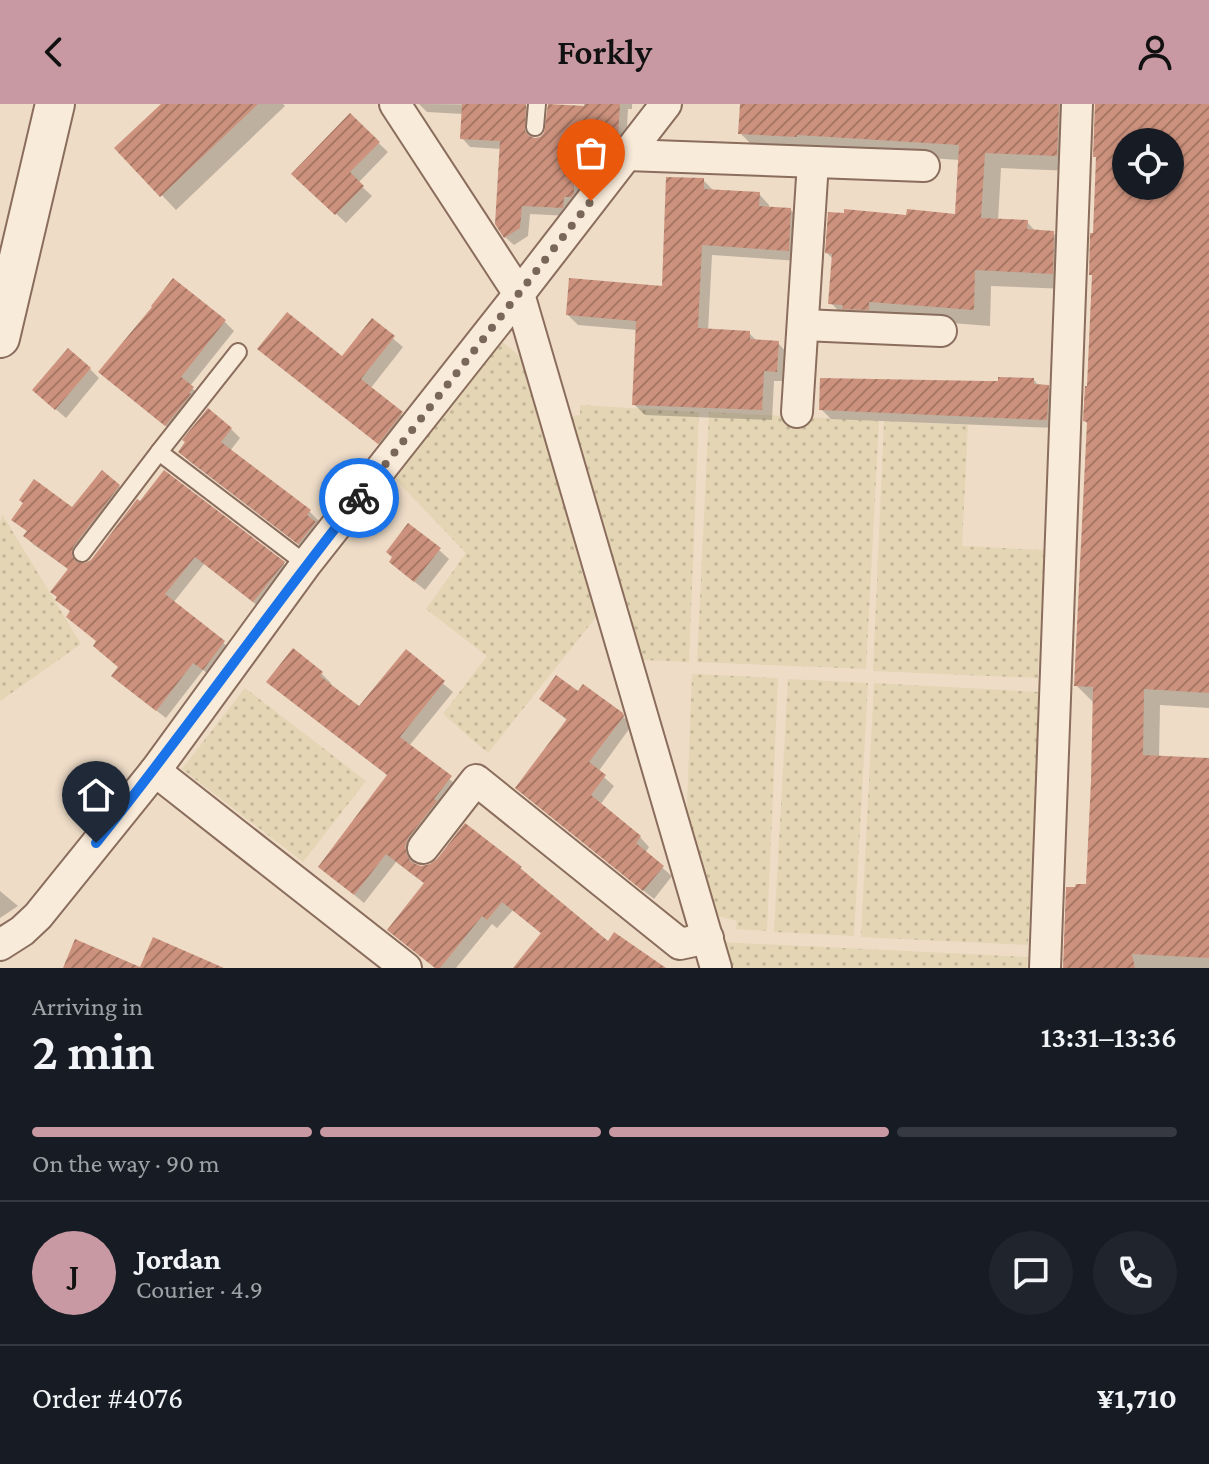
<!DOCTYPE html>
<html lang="en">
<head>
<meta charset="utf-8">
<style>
	:root { --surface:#171b24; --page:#20242c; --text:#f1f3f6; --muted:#9ea1a6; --line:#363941; --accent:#c999a3 }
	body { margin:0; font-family:"Crimson Pro",serif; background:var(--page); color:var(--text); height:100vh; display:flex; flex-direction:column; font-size:30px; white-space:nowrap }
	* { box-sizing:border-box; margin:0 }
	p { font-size:26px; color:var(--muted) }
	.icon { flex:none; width:44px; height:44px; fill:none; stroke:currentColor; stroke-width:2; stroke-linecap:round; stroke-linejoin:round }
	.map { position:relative; height:864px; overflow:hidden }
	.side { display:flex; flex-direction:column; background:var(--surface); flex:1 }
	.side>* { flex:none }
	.fabs { position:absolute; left:1112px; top:24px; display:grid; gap:16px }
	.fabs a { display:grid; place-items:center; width:72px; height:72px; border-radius:50%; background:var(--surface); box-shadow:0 2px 6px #0004; font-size:40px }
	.pin { position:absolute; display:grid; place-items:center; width:68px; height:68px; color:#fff; margin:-82px -34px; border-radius:50% 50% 50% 0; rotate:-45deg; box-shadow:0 0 8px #0007 }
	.pin .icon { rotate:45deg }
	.courier { position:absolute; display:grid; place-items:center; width:80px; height:80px; margin:-40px; border:6px solid #1a73e8; border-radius:50%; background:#fff; color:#222; box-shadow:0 2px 10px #0007 }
	.overview em { font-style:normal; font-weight:600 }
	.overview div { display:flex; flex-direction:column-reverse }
	.overview { display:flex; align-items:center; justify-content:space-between; height:136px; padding:0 32px }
	h1 { font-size:52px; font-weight:600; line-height:60px }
	.bar { display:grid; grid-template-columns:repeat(4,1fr); gap:12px 8px; align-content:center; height:96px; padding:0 32px }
	.bar i { height:10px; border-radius:6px; background:var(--line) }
	.bar .current { background:var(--accent) }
	.bar p { grid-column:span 4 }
	.line { display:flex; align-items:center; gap:20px; padding:0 32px; border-top:2px solid var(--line) }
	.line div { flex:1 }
	.round { display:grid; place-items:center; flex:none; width:84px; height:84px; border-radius:42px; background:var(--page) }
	header { display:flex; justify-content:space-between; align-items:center; height:104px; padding:0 32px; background:var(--accent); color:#111; font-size:36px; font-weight:600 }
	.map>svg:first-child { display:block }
	.farmland { fill:url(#farmland-dots) }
	.shadow { fill:#0003; fill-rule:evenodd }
	.building { fill:url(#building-hatch); fill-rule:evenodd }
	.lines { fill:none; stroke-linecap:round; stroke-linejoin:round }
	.service-casing { stroke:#8a6d5c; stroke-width:20 }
	.minor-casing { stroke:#8a6d5c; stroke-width:34 }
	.tertiary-casing { stroke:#8a6d5c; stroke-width:42 }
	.service { stroke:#f9ebda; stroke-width:16 }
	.minor { stroke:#f9ebda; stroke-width:30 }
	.tertiary { stroke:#f9ebda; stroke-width:38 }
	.done { stroke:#79675a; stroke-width:8; stroke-dasharray:0 14.4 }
	.route { stroke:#1a73e8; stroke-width:10 }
</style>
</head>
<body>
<header><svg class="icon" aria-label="back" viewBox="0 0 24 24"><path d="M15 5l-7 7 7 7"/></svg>Forkly<svg class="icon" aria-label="person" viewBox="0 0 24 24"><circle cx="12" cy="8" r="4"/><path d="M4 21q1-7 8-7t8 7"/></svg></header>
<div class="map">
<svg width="1209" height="864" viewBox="0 0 1209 864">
	<defs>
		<pattern id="farmland-dots" width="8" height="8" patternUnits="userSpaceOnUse" patternTransform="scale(2)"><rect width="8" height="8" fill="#e4d5b4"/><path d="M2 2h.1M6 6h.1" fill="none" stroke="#c4b79a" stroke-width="1.8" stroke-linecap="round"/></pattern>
		<pattern id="building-hatch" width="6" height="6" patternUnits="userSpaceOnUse" patternTransform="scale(2)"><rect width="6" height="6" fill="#cc927d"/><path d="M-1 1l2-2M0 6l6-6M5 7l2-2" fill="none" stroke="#a77766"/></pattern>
	</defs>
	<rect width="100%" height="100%" fill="#eedcc7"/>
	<!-- farmland -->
	<g class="farmland">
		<path d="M501,237L523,255L600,508L488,649L443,610L487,552L426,505L466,449L395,375Z"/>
		<path d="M580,301L699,308L689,558L643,556L570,312L580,311Z"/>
		<path d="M709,308L879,317L866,565L697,558Z"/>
		<path d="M884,317L968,321L962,442L1044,446L1038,574L873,567Z"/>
		<path d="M2,410L81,540L0,597V420Z"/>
		<path d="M692,570L778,574L767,827L736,825L737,817L714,811L686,727Z"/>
		<path d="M788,575L868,579L854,832L774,828Z"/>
		<path d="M874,579L1040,588L1028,841L861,833Z"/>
		<path d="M245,584L366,677L303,758L182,665Z"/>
		<path d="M719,838L1028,853L1027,864H727Z"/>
	</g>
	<!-- shadow -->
	<g class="shadow">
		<path d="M178,0H283L285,2L176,106L117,44Z"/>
		<path d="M419,0L525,1L534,10L533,36L541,34L584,4V0H632V5H628L626,41L592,40L590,85L571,112L530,110L528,132L514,141L505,133L502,45L470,43L462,34L463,10L427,8Z"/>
		<path d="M742,0H1087L1073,67L1001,64L998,117L1027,118L1036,128L1053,129L1070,145L1069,185L991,182L990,222L885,214L847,216L831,199L833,155L827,149L908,113L957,112L960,56L813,47L757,46L740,29Z"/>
		<path d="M1097,0H1209V604L1160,601L1159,654L1209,656V864H1064L1088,782L1093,677V598L1076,581L1089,321L1085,317L1089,285L1094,174L1091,170L1095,131L1098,56L1095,52ZM1126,38H1170V82H1126Z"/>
		<path d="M350,12L388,48L358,79L372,92L346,119L294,70Z"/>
		<path d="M703,76L714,87L759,90L769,101V105L791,106L801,117L799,157L712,151L708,227L749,229L758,238L778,239L788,250L787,277H774L772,316L645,311L634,300L637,226L578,221L568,211L664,184Z"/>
		<path d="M224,217L234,227L190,282L202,294L176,330L110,277Z"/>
		<path d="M372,217L403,243L370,285L411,319L388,347L269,254L342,255Z"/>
		<path d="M90,265L99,274L66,314L44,295Z"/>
		<path d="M1034,276L1039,282L1048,283L1057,292L1056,324L831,315L821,305L985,279Z"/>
		<path d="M231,325L240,334L230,347L310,408L319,417L316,420L324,429L308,448L189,357L180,348Z"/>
		<path d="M119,382L127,391L81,452L80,461L92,457L138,398L283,459L292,468L263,506L204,460L173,499L233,547L212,573L203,566L166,614L123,581L120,564L98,538L70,466L34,441L25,432L28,428L14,415L72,406Z"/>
		<path d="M439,446L449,455L425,486L401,467Z"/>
		<path d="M293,547L322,570L331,579L329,581L360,605L406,548L453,588L409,642L459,683L414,753L415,762L419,764L431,762L466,722L520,764L608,840L662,864H515L542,830L513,806L497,824L492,820L456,864H435L425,780L396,758L364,799L321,763L389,672Z"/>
		<path d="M578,590L621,611L632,621L598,668L614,682L600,701L640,733L649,743L645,749L672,772L654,795L527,693L568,617L541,595Z"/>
		<path d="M0,787L18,802L0,814Z"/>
	</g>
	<!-- building -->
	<g class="building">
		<path d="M161,0H258L160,93L114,44Z"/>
		<path d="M462,0H526L525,27L529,32L535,34L540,33L544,29L548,0L585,2V0H620L618,33L584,32L582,77H574V90L571,93H564L563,104L522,102L520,124L504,134L495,120L500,37L460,35Z"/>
		<path d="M740,0H1059L1057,52L985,49L981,114L1028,116L1027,125L1054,127L1053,170L975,166L974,206L869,198V206L842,205L843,201L828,200L832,150L825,149L828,108L844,109V105L906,111L907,105L955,110L959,41L797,31V33L738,30Z"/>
		<path d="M1095,0H1209V589L1144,585L1143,651L1209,654V854L1132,850L1135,864H1063L1066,783H1075L1076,780H1086L1091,677L1093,583L1074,582L1087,318L1083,317L1085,282H1087L1092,171H1089L1090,129H1093L1096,53H1093ZM1126,38H1170V82H1126Z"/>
		<path d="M350,9L380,38L350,68L364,82L335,111L291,70Z"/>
		<path d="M666,73L704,74V85L760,88L759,102L791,104L789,147L702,141L698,224L750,227V235L779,237L777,268L764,267L762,306L632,301L636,217L566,211L569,174L662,182Z"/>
		<path d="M173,174L226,216L181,273L194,283L189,289L191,290L165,322L98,268L152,203L151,202Z"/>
		<path d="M287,208L342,252L372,214L395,232L361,275L403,308L378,340L257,245Z"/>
		<path d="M68,244L91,264L55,306L32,286Z"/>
		<path d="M998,273L1034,274V280L1049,281L1047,316L819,306L820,274L985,277H998Z"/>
		<path d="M208,304L232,324L221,338L311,406L307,411L316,418L298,440L178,348L185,338L182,336Z"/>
		<path d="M102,366L120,381L73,443L72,452L76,458L85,459L91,456L137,395L140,397L164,366L285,458L253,498L195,453L165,490L225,537L203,566L193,559L156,607L111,572L118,563L93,542L96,537L66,513L70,507L55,496L57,493L50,488L68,465L23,432L27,427L11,416L23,399L19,396L34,375L72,403Z"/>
		<path d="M408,419L441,444L414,478L389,458L392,453L386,448Z"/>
		<path d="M293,544L323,568L320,572L359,602L406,545L445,577L400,633L452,672L434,695L437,697L408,734L405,742L407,751L411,758L421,762L430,760L437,755L465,719L522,763L520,764L608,837L614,828L666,864H513L541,829L502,798L487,816L482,812L440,864H435L387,826L424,779L386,750L354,791L318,763L387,671L266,578Z"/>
		<path d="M556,571L578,587L583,580L623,609L624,612L589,658L606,671L591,691L641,732L636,739L664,762L643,787L515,684L567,615L539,595Z"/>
		<path d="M153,833L224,864H63L75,835L140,863Z"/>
	</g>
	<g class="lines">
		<!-- service casing -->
		<g class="service-casing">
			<g id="service">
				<path d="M535,23L537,0"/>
				<path d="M159,348L238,248"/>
				<path d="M82,449L159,348L306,460"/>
			</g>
		</g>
		<!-- minor casing -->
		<g class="minor-casing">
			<g id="minor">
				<path d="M395,0L519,190L716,864"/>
				<path d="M627,51L924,62"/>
				<path d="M803,221L941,227"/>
				<path d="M797,308L813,58"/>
				<path d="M155,667L406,864"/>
				<path d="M423,744L476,676L680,840L708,834"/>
				<path d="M0,841L22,827L38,812L155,667L306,460L519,190L666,0"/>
				<path d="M1045,864L1077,0"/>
			</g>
		</g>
		<!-- tertiary casing -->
		<g class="tertiary-casing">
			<path id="tertiary" d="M0,234L55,0"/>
		</g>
		<!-- service -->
		<use href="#service" class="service"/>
		<!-- minor -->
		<use href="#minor" class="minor"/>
		<!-- tertiary -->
		<use href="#tertiary" class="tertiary"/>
	</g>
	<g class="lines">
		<!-- done -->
		<path class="done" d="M359,394L591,97"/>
		<!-- route -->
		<path class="route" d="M96,739C187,626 269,507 359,394"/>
	</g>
</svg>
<div class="fabs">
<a><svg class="icon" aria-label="locate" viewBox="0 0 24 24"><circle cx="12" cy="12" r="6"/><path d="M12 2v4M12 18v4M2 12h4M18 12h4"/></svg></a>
</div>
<div class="pin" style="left:591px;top:97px;background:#ea580c"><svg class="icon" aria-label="bag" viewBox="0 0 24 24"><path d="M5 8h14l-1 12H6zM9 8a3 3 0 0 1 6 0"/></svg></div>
<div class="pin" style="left:96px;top:739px;background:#1f2937"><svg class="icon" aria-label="home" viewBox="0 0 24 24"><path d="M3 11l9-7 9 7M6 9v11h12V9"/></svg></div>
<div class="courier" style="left:359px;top:394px"><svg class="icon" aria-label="bike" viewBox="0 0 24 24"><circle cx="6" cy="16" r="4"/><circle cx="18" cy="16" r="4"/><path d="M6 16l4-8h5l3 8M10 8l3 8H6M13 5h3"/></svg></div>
</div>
<section class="side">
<div class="overview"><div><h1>2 min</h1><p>Arriving in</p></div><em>13:31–13:36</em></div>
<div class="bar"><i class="current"></i><i class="current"></i><i class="current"></i><i></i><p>On the way · 90 m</p></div>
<div class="line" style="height:144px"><b class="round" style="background:var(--accent);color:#111">J</b><div><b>Jordan</b><p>Courier · 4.9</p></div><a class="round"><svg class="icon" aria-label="chat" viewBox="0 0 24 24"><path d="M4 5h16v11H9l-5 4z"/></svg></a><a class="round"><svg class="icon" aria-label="phone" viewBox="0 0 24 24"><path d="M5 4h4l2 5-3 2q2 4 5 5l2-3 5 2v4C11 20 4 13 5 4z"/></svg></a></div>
<div class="line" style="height:104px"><div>Order #4076</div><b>¥1,710</b></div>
</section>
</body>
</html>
